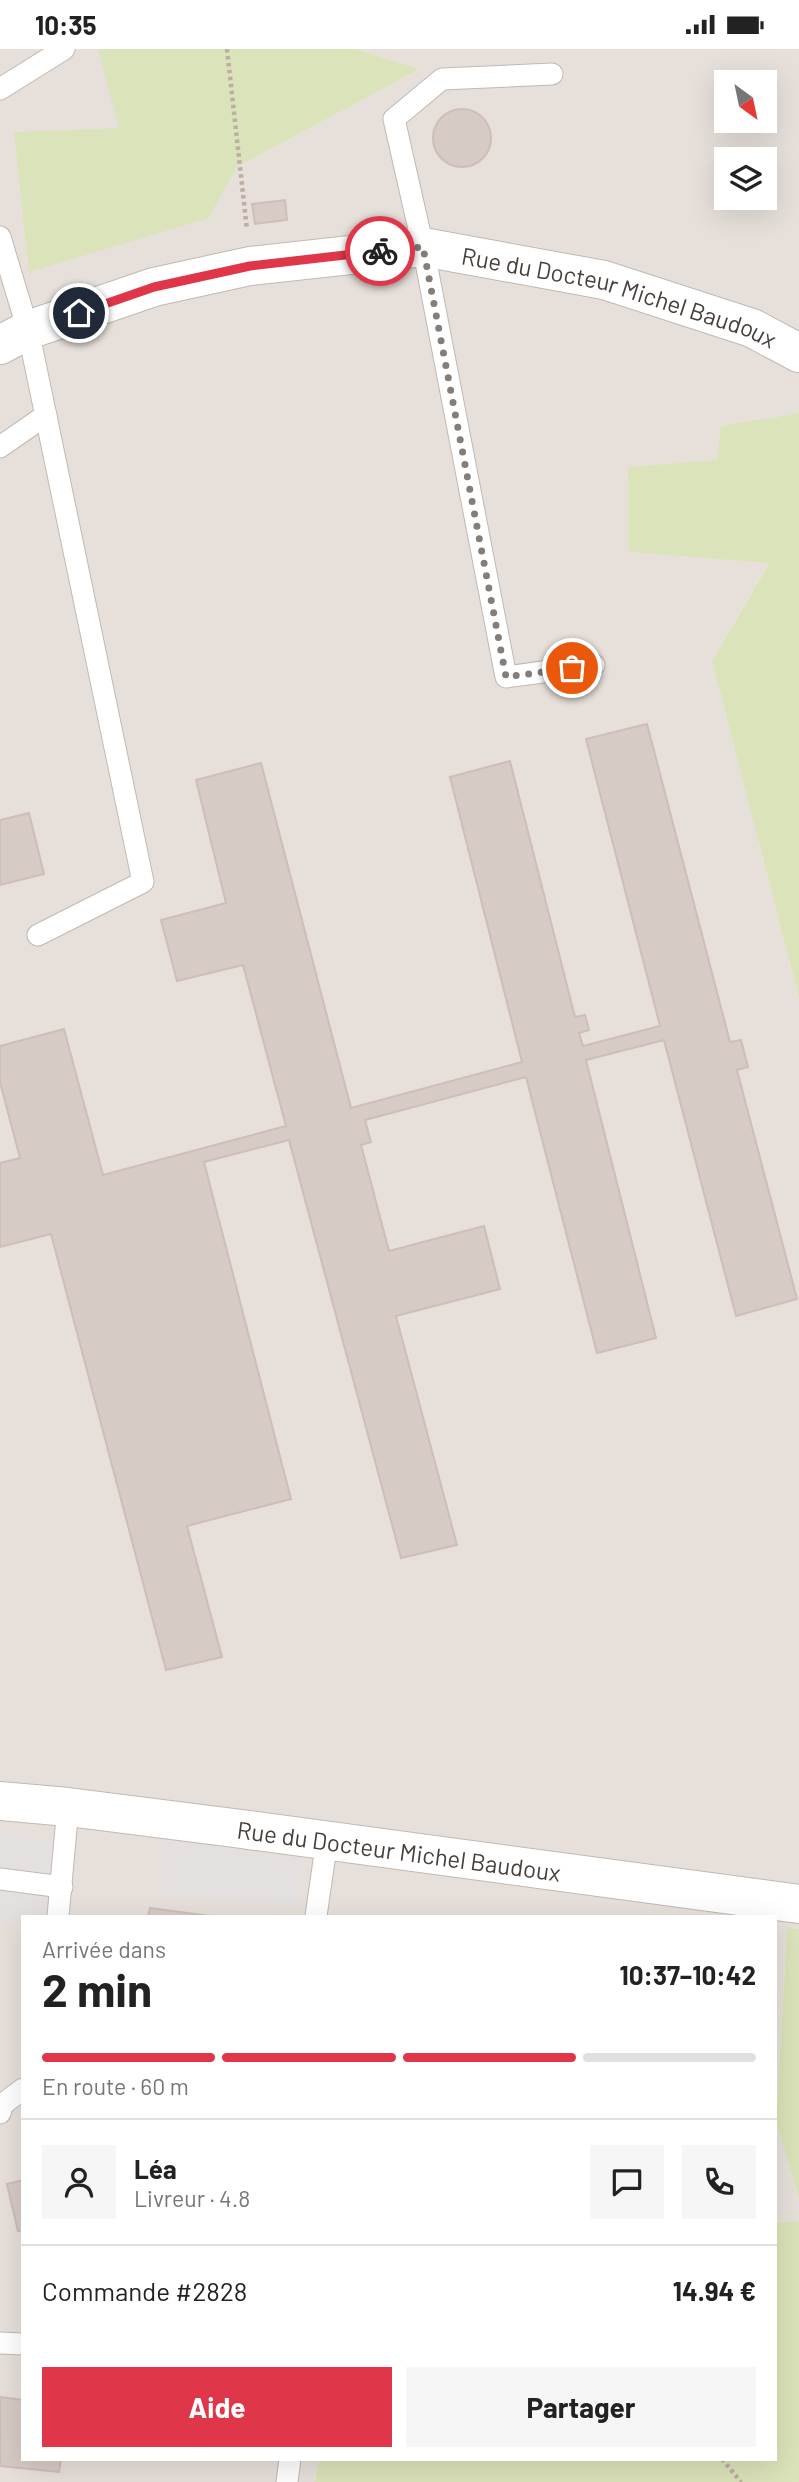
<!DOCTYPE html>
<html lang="fr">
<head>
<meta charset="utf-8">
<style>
	:root { --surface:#fff; --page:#f6f6f6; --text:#222; --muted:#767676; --line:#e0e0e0; --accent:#e0364a }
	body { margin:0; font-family:Barlow,sans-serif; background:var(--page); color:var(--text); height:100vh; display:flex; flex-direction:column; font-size:26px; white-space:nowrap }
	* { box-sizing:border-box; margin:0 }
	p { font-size:23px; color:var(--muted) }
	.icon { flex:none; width:38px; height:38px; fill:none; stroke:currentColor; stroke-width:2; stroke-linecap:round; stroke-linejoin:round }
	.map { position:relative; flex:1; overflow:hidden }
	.side { position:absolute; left:21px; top:1866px; width:756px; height:546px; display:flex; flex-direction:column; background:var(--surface); border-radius:0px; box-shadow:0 7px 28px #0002 }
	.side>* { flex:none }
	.needle { width:46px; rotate:147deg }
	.buttons { position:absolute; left:714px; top:21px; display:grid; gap:14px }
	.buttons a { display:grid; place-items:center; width:63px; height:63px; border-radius:0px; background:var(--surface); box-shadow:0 7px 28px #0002; font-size:35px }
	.pin { position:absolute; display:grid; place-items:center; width:60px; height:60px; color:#fff; margin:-30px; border:4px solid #fff; border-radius:50%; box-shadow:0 2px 7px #0007 }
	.courier { position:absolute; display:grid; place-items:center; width:70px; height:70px; margin:-35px; border:5px solid #e0364a; border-radius:50%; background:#fff; color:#222; box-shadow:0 2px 9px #0007 }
	.head em { font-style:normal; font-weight:700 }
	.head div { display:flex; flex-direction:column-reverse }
	.head { display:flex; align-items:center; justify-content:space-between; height:119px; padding:0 21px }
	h1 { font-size:46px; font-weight:700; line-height:52px }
	.bar { display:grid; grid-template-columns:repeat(4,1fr); gap:10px 7px; align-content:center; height:84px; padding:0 21px }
	.bar i { height:9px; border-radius:5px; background:var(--line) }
	.bar .selected { background:var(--accent) }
	.bar p { grid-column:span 4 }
	.line { display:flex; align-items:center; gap:18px; padding:0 21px; border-top:2px solid var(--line) }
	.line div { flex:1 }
	.round { display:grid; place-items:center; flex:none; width:74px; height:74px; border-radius:0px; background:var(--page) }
	.button { display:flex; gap:14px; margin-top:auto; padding:14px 21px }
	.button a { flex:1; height:80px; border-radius:0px; background:var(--accent); color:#fff; font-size:28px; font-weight:700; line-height:80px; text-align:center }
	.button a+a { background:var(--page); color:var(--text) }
	.status { display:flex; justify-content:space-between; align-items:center; height:49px; padding:0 35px; background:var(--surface); direction:ltr }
	.status svg { height:19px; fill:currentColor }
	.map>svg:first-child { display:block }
	.residential { fill:#e7e0da; fill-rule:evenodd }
	.green { fill:#dbe3ba }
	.parking { fill:#e3e0df }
	.building { fill:#d7cbc5; stroke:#cebeb6; stroke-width:2 }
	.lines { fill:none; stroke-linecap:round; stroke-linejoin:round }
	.service-casing { stroke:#c1b8b2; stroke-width:23 }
	.minor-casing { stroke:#c1b8b2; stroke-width:40 }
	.path { stroke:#beada2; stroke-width:4.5; stroke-dasharray:3.5 3.5; stroke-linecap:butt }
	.service { stroke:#fff; stroke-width:21 }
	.minor { stroke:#fff; stroke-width:38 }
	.done { stroke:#847d78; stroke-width:7; stroke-dasharray:0 12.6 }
	.route { stroke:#e0364a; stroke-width:9 }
	.labels { text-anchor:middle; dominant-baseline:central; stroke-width:5; stroke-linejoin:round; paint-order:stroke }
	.street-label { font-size:24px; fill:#473f3a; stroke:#fff }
</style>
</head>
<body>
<div class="status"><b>10:35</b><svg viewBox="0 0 49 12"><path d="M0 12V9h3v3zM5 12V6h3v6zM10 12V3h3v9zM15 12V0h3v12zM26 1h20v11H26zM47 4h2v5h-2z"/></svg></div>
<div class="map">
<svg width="799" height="2433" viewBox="0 0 799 2433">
	<rect width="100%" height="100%" fill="#f4efeb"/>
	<!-- residential -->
	<path class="residential" d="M0,0H98L120,79L209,169L237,118L420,20L356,0H799V364L722,377L717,411L628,419L630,503L769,513L712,612L799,950V1880L787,1879L776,2073L799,2150V2172L775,2174V1867H23V2410H319L315,2433H0ZM726,33H765V72H726ZM726,110H765V149H726Z"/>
	<!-- green -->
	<g class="green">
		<path d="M98,0H356L420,20L237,118L209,169L29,223L14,83L119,79Z"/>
		<path d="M799,364V950L712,612L769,514L629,503L628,418L717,411L721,377Z"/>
		<path d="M787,1879L799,1880V2150L776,2073Z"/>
		<path d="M799,2172V2433H315L319,2410H775V2174Z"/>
	</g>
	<!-- parking -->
	<g class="parking">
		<path d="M0,1784L58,1791L47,1867H23V1876L0,1873Z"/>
		<path d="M161,1790L304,1811L298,1857L161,1846Z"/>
	</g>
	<!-- building -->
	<g class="building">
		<circle cx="462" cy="89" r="29"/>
		<path d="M285,151L287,171L255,175L252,155Z"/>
		<path d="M647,675L730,993L741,991L748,1018L737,1021L797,1250L736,1267L664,991L586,1011L656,1289L597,1304L526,1028L365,1071L371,1093L361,1096L389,1202L484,1177L500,1240L396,1267L457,1496L401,1509L289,1091L204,1113L291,1450L187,1477L222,1608L166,1621L51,1185L0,1198V1114L20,1109L0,1033V997L64,980L103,1126L286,1077L243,916L177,932L161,871L226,854L196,731L261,714L351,1059L522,1013L450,728L510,712L575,968L585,966L589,981L579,984L583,997L660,977L586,690Z"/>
		<path d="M29,764L44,825L0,836V771Z"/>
		<path d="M150,1859L210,1867H148Z"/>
		<path d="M23,2131V2181L18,2182L7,2135Z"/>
		<path d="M0,2348L23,2351V2410H61L59,2423L0,2417Z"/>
	</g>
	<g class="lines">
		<!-- service casing -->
		<g class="service-casing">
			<g id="service">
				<path d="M552,25L442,30L394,70L423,198L506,628L594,616"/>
				<path d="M0,40L64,0"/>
				<path d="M0,188L28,281L143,833L38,886"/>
				<path d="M0,398L46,366"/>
				<path d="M0,1830L62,1838"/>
				<path d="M58,1867L68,1758"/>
				<path d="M316,1867L327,1791"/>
				<path d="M0,2064L3,2055L23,2040"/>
				<path d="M0,2294L23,2295"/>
				<path d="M287,2433L290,2410"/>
			</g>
		</g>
		<!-- minor casing -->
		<g class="minor-casing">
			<g id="minor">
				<path id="s1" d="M0,296L28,281L154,238L250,217L423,198L604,231L752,279L799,304"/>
				<path id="s2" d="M0,1752L68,1758L234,1779L799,1855"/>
			</g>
		</g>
		<!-- path -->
		<g class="path">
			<path d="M227,0L247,181"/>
			<path d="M722,2410L741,2433"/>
		</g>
		<!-- service -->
		<use href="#service" class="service"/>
		<!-- minor -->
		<use href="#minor" class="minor"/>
	</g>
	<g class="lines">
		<!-- done -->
		<path class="done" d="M380,202L423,198L506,628L572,619"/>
		<!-- route -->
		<path class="route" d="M79,264L154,238L250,217L380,202"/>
	</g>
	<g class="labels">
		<!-- street labels -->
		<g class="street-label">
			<text stroke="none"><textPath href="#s1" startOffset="640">Rue du Docteur Michel Baudoux</textPath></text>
			<text stroke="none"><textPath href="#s2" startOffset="402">Rue du Docteur Michel Baudoux</textPath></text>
		</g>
	</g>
</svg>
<div class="buttons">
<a><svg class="needle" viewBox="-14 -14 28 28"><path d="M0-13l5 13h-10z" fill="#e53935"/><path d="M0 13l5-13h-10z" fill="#767676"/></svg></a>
<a><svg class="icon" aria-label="layers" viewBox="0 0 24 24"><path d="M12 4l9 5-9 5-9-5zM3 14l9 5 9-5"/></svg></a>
</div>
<div class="pin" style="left:572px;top:619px;background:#ea580c"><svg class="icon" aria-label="bag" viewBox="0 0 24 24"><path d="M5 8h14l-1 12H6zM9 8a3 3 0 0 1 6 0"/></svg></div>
<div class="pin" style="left:79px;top:264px;background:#1f2937"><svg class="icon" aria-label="home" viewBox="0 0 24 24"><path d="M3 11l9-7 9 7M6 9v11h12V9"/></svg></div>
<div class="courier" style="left:380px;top:202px"><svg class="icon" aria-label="bike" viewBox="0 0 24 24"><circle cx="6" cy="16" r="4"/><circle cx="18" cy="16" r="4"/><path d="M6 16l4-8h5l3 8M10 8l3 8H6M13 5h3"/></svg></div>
<section class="side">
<div class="head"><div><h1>2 min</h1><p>Arrivée dans</p></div><em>10:37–10:42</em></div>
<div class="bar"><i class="selected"></i><i class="selected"></i><i class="selected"></i><i></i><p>En route · 60 m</p></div>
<div class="line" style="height:126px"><a class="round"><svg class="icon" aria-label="person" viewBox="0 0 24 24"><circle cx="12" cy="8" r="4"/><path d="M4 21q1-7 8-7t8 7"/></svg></a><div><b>Léa</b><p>Livreur · 4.8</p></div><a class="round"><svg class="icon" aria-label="chat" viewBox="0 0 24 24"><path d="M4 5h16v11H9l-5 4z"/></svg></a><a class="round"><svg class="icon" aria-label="phone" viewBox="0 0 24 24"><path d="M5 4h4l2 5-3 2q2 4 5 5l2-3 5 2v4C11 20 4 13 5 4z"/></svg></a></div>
<div class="line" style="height:91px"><div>Commande #2828</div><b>14.94 €</b></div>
<div class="button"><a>Aide</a><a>Partager</a></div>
</section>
</div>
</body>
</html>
